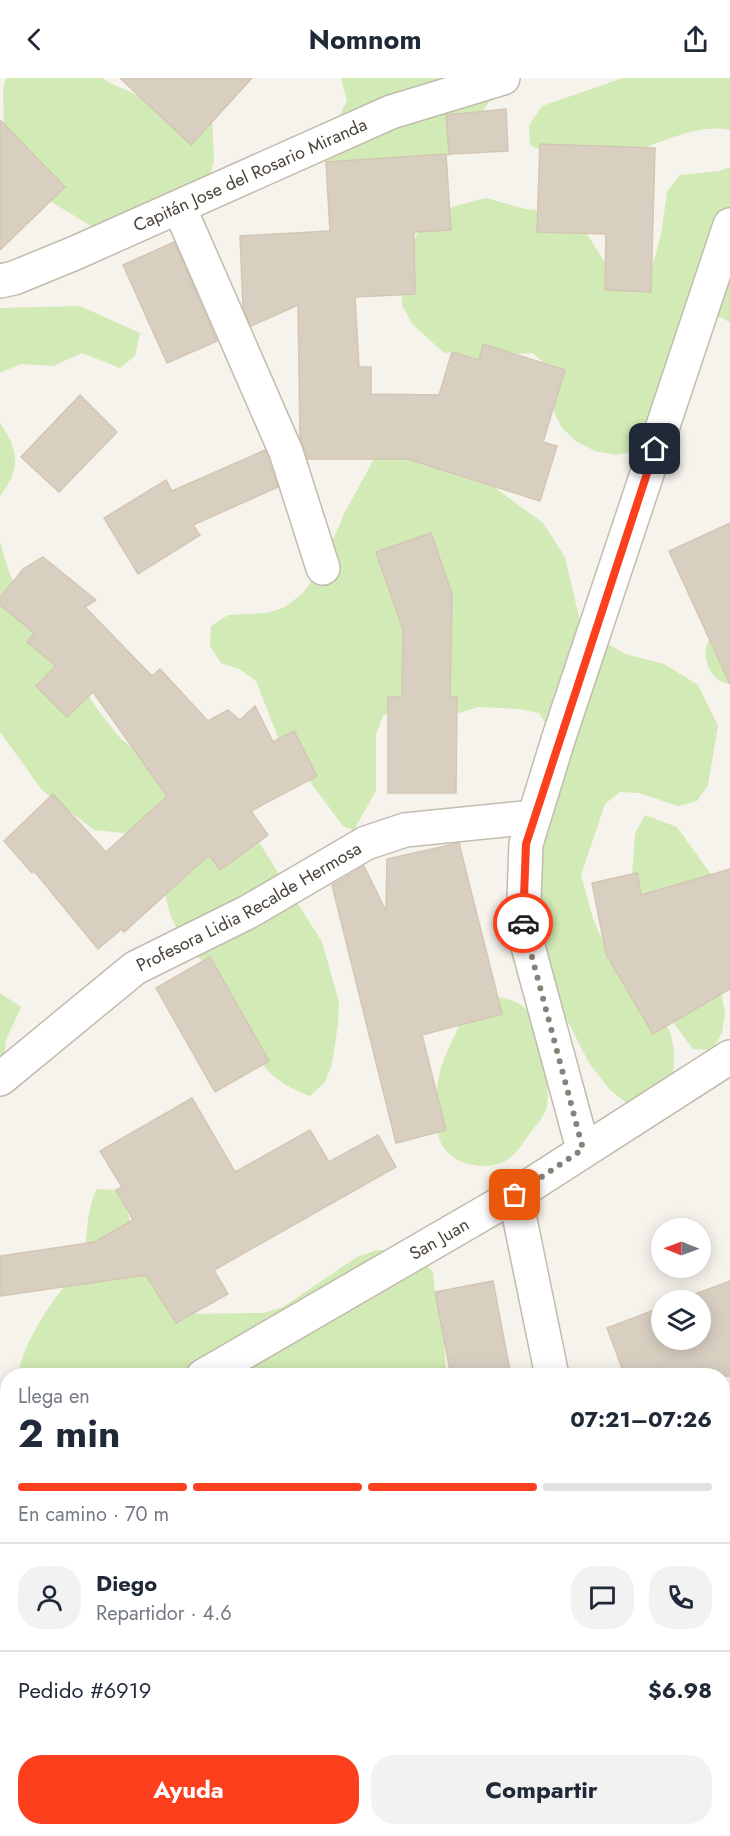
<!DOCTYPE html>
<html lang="es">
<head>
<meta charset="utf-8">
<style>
	:root { --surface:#fff; --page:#f2f2f3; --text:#1f2937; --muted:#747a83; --line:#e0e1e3; --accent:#fc3f1d }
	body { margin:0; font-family:Jost,sans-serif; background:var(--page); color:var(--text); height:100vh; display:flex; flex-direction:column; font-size:22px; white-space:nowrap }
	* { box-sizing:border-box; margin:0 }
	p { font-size:20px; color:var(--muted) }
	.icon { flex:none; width:33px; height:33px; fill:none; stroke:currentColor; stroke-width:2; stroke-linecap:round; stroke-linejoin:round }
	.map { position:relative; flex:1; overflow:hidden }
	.details { position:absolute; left:0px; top:1290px; width:730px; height:468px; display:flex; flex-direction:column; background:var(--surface); border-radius:24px 24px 0 0; box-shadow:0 3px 15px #0003 }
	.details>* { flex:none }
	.needle { width:39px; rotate:271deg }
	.tools { position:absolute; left:651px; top:1140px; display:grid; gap:12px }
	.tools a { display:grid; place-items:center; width:60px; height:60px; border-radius:50%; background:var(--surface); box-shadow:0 3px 15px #0003; font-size:30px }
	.pin { position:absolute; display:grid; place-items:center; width:51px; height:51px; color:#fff; margin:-26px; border-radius:12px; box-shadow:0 3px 9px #0006 }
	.courier { position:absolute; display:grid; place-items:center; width:60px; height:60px; margin:-30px; border:4px solid #fc3f1d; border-radius:50%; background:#fff; color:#222; box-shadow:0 2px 8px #0007 }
	.summary em { font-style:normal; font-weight:700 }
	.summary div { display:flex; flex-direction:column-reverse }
	.summary { display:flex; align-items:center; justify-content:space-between; height:102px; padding:0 18px }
	h1 { font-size:39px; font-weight:700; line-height:45px }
	.bar { display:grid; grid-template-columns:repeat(4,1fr); gap:9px 6px; align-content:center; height:72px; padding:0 18px }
	.bar i { height:8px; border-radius:4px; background:var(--line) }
	.bar .current { background:var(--accent) }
	.bar p { grid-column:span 4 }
	.line { display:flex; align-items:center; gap:15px; padding:0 18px; border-top:2px solid var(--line) }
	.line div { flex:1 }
	.round { display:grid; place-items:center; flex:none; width:63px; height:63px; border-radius:24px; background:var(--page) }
	.primary-button { display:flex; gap:12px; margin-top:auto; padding:12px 18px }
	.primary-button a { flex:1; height:69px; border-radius:24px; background:var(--accent); color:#fff; font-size:24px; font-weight:700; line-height:69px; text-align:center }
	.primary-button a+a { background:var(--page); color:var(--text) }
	header { display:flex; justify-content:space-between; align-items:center; height:78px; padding:0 18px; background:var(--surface); font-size:27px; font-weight:700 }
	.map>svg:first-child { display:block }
	.green { fill:#d2eab5 }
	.building { fill:#d8cfc1; stroke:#d3c7b4; stroke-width:1.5 }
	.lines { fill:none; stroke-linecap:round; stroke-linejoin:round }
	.minor-casing { stroke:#c2bbae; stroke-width:36 }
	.minor { stroke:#fff; stroke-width:33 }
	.done { stroke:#878178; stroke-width:6; stroke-dasharray:0 10.8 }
	.route { stroke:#fc3f1d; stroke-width:8 }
	.labels { text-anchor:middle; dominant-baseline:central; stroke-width:4.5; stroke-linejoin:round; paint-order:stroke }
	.street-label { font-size:18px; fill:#4b4439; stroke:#fff }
</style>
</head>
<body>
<header><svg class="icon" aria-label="back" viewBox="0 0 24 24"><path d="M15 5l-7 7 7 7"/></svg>Nomnom<svg class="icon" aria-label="share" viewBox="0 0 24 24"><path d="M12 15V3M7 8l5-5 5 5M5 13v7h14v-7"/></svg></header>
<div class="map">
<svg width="730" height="1758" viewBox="0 0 730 1758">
	<rect width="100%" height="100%" fill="#f6f3ec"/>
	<!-- green -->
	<g class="green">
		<path d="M6,0H102C115,10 130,11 142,21L212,39L214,82L209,102L96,151L30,111L4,56L3,12Z"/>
		<path d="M341,0H507L483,32L478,52L468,70L441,81L399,79L345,90L326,84L327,61L347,23Z"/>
		<path d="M623,0H730V52C700,46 673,60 646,69C609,81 566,85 530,67L529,47L542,28Z"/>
		<path d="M730,89V245L723,240L705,237L671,347L635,373L616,377L595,373L577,364L562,350L553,332L549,290L533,275L497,277L472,283L452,274L444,275L412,246L402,227V207L407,174L418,155L432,142L455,128L486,120L525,131L565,135L580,145L611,194L650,197L661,157L667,114L680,97L719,93Z"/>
		<path d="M80,228L140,255L135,278L120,290L82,275L53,288L21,286L0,295V230Z"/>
		<path d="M0,345C19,373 21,390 0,418Z"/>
		<path d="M428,362L455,396L494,409L543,445L565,479L579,539L590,555L625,576L664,586L698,607L718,648L708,707L697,723L678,728L639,715L620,714L605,726L581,797L593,841L615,891L670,953L674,972L673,1016L628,1026L610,1012L589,985L561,930L537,842L549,651L539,635L519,631L478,629L459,635L400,631L383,638L376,656V713L354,752L343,748L279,662L256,603L241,592L221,585L210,568L211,548L228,537L267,535L285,529L303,515L320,491L345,434L375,379Z"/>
		<path d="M0,464L9,494L25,528L64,575L95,628L120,660L137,674L255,758L322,864L339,924L338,946L332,986L325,1004L310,1018C248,997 242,945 212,897C201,878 183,865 174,845C165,826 165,806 159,787C155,776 140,764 132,756L94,752L42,712L0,654Z"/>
		<path d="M730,550V606C707,604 696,568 716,554C720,552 726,551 730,550Z"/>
		<path d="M645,737L677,749L712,798L718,898L725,935L722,955L712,972L693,971L669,939L632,798L635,756Z"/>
		<path d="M0,915L21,929L6,962L0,1009Z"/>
		<path d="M497,919C529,924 531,935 537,964C542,985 552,1011 546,1032C543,1041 533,1050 528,1058C523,1065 517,1074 511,1079C491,1096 450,1088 440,1063C434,1045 436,1022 438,1004C441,977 460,954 466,927Z"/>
		<path d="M97,1111L116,1112L126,1130L145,1189L184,1236L263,1235L283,1229L357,1179L377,1172H399L417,1177L433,1194L435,1214L443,1241L446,1297L18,1298C22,1272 39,1243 54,1222C62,1211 73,1200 79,1188C91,1161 83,1139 97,1111Z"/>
		<path d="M730,1579V1698L723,1701V1582Z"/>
		<path d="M7,1665L8,1750L48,1751L49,1758H0V1668Z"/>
		<path d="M143,1751V1750L259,1751L258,1758H138Z"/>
	</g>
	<!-- building -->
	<g class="building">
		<path d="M120,0H252L191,67Z"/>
		<path d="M506,31L508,73L449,76L446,37Z"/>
		<path d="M0,42L65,109L0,172Z"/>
		<path d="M540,66L655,70L651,214L605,212L606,156L537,154Z"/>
		<path d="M446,76L451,152L414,154L415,216L355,219L359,289H371V316L439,317L452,274L479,282L483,266L565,292L543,364L557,368L540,423L408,381H308L300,359L298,227L251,248L243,230L240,158L330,153L326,84Z"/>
		<path d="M174,164L217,263L167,285L123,187Z"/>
		<path d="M80,317L117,354L59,414L21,379Z"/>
		<path d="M265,372L278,409L193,447L200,457L138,496L104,440L166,402L172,413Z"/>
		<path d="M730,445V606L669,473Z"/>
		<path d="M431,455L452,516L450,619H457L456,715H388V619H402L403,552L376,474Z"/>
		<path d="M43,479L96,522L85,529L152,598L160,591L208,643L228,632L240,642L255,628L273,664L294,653L317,698L251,733L268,757L220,792L209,777L124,854L122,851L98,871L34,793L32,795L4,763L53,716L106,774L167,718L93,614L67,639L36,608L56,588L27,564L34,555L0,527V520L23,491Z"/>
		<path d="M459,765L502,936L422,957L446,1052L396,1065L332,807L364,788L386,833L387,781Z"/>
		<path d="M730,791V911L653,956L606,876L592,805L637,795L641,817Z"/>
		<path d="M210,879L269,983L215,1014L156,910Z"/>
		<path d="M192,1020L235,1094L310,1052L329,1084L378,1057L396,1089L214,1192L228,1216L176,1245L146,1197L0,1218V1178L95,1164L133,1142L116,1112L122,1109L100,1073Z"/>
		<path d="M493,1203L511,1298H451L435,1214Z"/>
		<path d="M730,1203V1298H625L607,1250L662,1229V1262H700V1222H679Z"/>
	</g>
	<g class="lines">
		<!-- minor casing -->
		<g class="minor-casing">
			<g id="minor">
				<path d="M179,129L286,374L323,490"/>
				<path id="s1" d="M0,203L14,200L75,175L391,34L503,0"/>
				<path id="s2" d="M0,1001L135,890L248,834L366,765L405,752L534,739"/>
				<path d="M583,1071L523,850L526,766L558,662L730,147"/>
				<path d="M515,1117L552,1298"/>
				<path id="s3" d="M203,1298L515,1117L730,979"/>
				<path d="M0,1415L8,1411"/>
				<path d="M640,1750L641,1758"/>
			</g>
		</g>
		<!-- minor -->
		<use href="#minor" class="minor"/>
	</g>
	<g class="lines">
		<!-- done -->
		<path class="done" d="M515,1117L583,1071L523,845"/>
		<!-- route -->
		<path class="route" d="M523,845L526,766L655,371"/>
	</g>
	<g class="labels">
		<!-- street labels -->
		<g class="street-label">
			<text stroke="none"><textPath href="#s1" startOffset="272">Capitán Jose del Rosario Miranda</textPath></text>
			<text stroke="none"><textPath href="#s2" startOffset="304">Profesora Lidia Recalde Hermosa</textPath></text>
			<text stroke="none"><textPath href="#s3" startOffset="273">San Juan</textPath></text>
		</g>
	</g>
</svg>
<div class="tools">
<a><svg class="needle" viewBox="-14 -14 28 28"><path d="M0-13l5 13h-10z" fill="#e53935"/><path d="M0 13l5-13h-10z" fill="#747a83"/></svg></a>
<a><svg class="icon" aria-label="layers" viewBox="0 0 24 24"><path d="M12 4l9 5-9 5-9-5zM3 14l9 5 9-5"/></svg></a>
</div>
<div class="pin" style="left:515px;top:1117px;background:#ea580c"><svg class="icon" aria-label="bag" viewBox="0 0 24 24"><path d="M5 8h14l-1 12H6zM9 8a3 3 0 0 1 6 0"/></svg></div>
<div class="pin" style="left:655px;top:371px;background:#1f2937"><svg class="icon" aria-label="home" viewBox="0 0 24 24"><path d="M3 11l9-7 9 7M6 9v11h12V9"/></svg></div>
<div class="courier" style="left:523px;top:845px"><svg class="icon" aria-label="car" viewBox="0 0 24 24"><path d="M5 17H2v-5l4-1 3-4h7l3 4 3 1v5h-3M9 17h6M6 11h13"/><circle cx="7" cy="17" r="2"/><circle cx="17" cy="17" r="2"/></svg></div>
<section class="details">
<div class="summary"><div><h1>2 min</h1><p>Llega en</p></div><em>07:21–07:26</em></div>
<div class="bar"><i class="current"></i><i class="current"></i><i class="current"></i><i></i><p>En camino · 70 m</p></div>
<div class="line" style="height:108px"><a class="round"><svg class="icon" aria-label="person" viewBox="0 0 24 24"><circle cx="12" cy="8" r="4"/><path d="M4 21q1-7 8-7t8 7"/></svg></a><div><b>Diego</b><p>Repartidor · 4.6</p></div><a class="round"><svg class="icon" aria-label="chat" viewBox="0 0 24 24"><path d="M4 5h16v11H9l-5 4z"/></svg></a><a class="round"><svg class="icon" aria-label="phone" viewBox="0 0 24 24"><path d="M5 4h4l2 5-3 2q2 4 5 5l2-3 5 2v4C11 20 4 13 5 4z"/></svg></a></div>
<div class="line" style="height:78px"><div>Pedido #6919</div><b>$6.98</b></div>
<div class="primary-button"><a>Ayuda</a><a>Compartir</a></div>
</section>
</div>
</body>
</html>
